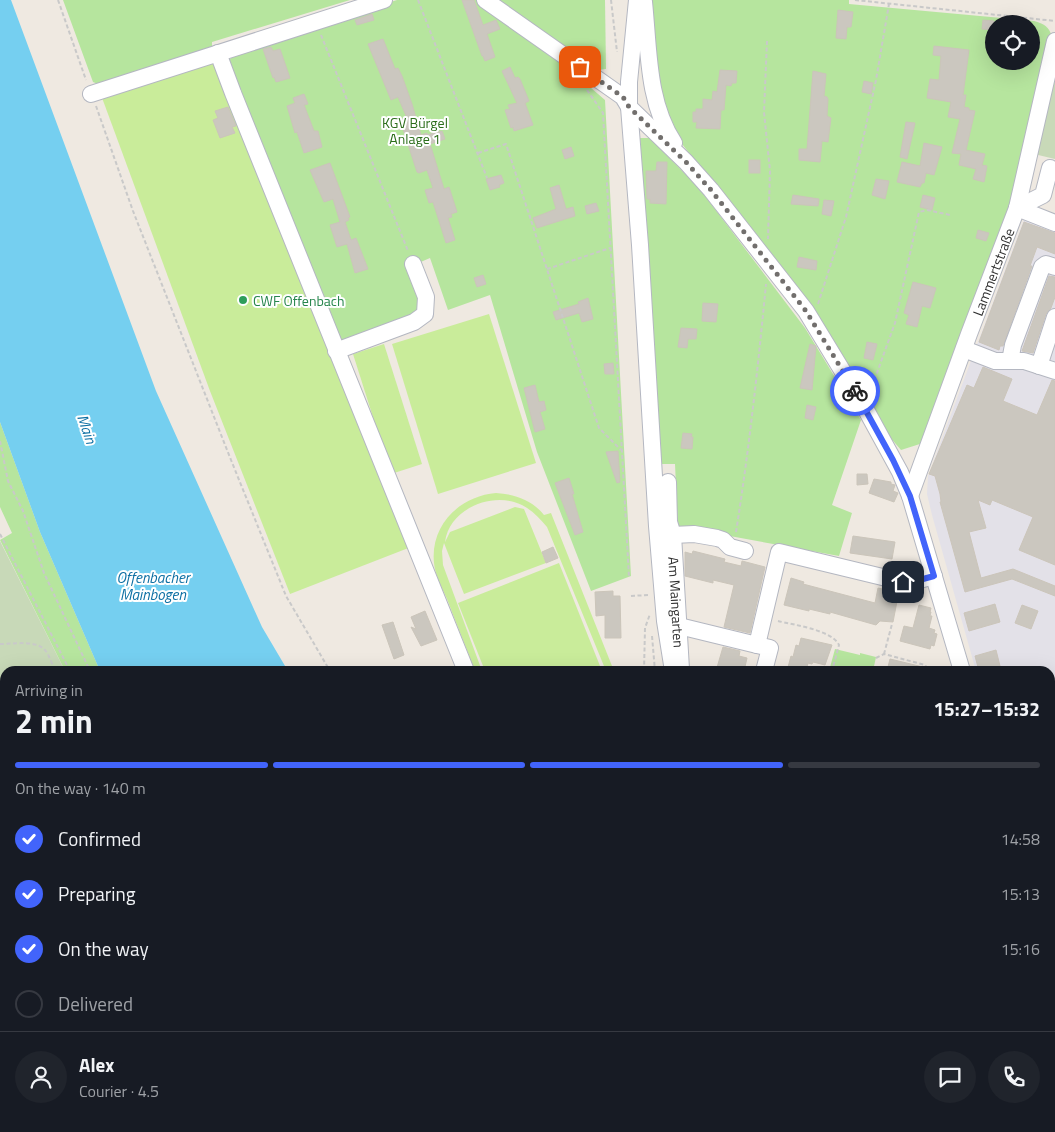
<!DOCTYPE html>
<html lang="en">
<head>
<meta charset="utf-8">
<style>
	:root { --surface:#171b24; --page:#20242c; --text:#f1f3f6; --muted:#9ea1a6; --line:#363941; --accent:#4264fb }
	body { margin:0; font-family:"Titillium Web",sans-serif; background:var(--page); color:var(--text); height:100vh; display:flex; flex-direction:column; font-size:19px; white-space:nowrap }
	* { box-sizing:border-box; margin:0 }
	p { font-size:16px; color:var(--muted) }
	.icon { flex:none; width:28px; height:28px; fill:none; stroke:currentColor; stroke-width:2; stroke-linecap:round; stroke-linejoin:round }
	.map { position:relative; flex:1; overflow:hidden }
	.sheet { position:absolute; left:0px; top:666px; width:1055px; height:466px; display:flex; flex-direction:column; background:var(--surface); border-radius:15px 15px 0 0; box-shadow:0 5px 20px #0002 }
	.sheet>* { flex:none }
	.controls { position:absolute; left:985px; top:15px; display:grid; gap:10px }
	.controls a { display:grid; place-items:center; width:55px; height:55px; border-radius:50%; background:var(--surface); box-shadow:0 5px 20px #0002; font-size:25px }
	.pin { position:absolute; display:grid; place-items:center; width:42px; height:42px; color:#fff; margin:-21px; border-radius:10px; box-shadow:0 2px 8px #0006 }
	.courier { position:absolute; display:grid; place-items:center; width:50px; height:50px; margin:-25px; border:4px solid #4264fb; border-radius:50%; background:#fff; color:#222; box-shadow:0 1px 6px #0007 }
	.overview em { font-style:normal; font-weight:700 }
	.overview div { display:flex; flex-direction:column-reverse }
	.overview { display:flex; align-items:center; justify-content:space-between; height:85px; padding:0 15px }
	h1 { font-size:32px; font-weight:700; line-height:38px }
	.bar { display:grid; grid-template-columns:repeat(4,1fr); gap:8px 5px; align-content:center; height:60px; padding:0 15px }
	.bar i { height:6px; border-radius:4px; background:var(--line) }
	.bar .current { background:var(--accent) }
	.bar p { grid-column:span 4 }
	.line { display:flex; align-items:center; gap:12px; padding:0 15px; border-top:1px solid var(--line) }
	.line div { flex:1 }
	.round { display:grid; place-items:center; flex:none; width:52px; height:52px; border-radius:26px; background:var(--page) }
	ol { padding:0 15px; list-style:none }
	li { display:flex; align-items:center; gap:15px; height:55px }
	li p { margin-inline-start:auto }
	li .icon { padding:5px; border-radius:50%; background:var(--accent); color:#fff; stroke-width:4 }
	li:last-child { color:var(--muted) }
	li i { width:28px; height:28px; border:2px solid var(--line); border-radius:50% }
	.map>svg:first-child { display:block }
	.industrial { fill:#e3e1e8 }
	.education { fill:#f0e6d1 }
	.green { fill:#b6e59e; fill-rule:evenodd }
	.cemetery { fill:#c8d9b8 }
	.pitch { fill:#c9ec9a }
	.water { fill:#75cff0 }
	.building { fill:#cbc7bf; stroke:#cbc5ba }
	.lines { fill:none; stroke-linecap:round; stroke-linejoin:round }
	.minor-casing { stroke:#b4b7c1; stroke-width:18 }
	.path { stroke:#c9c9c9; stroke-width:2; stroke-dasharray:4 2.5; stroke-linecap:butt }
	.minor { stroke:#fff; stroke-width:16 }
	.done { stroke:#726f6d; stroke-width:5; stroke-dasharray:0 9 }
	.route { stroke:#4264fb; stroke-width:6 }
	.leisure-dot { fill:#2e9e5b; stroke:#fff; stroke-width:2 }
	.labels { text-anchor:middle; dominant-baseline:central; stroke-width:4; stroke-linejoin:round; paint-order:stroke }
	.park-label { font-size:14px; fill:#2c6e1b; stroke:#fff }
	.street-label { font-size:14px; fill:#2e2e2e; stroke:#fff }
	.leisure-label { font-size:14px; fill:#27864d; stroke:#fff; text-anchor:start }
	.water-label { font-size:15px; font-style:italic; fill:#0d6fa3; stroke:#fff }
</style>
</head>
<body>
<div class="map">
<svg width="1055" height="1132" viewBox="0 0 1055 1132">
	<rect width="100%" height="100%" fill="#efe9e1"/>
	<!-- industrial -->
	<path class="industrial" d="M1024,219L1055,231V705L1050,709V671H976L932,515L927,494L928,476Z"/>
	<!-- education -->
	<rect class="education" x="1050" y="924" width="5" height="108"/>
	<!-- green -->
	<g class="green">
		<path d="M63,0H350L212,42V52L98,84L93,82Z"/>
		<path d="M397,0H480L540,44L605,100L631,576L591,591L537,452L490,295L448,310L430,258L409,267L420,298V317L337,342L228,66L230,59L242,49Z"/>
		<path d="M495,0H605L606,69L598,70Z"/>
		<path d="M652,0H849V4L1034,21C1044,24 1049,26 1052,37L1015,200L923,443L901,450L889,436L818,317L671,130L662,96L650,14ZM994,24H1031V61H994Z"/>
		<path d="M640,138H650L699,188L805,328L861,420L832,505L852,513L839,556L697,530L678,529L675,464H660Z"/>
		<path d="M0,422L40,532L100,671H65L0,540L12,533L0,507Z"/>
		<path d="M835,649L860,655V653L876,657L873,671H829Z"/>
		<path d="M0,1098H5V1128H62V1132H0Z"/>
		<path d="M227,1128H326L328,1132H226Z"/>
	</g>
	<!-- cemetery -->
	<g class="cemetery">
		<path d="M1055,66V159L1034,154Z"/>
		<path d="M0,541L65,671H5V1091L0,1090Z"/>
		<rect x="70" y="1128" width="95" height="4"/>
	</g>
	<!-- pitch -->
	<g class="pitch">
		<path d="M209,60L217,65L411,547L290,594L210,391L101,95Z"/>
		<path d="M489,314L536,463L438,494L392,344Z"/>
		<path d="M384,344L422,464L391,474L353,354Z"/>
		<path d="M496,493C515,494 532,500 544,515L551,513L614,671H606L547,527C538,516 528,506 514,502C486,494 449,511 445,542L450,532L515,507L524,509L546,563L464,594L444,543L442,551L443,565L482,671H475C466,647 456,623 447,599C442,588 435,575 434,563C430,525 460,496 496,493Z"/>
		<path d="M559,563L602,671H485L458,603Z"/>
	</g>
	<!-- water -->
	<g class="water">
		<path d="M0,0H11L156,391L262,627L288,671H100L40,532L0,422Z"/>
		<path d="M326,1128H547L548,1132H328Z"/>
	</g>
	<!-- building -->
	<g class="building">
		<path d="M462,0H474L483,25L496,20L500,29L487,34L495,57L485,61L483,56H482Z"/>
		<path d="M838,10L853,12L851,27H847L846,39L836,38Z"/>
		<path d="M372,14L374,20L357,25L355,20Z"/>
		<path d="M983,20L994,21V30L982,29Z"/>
		<path d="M383,39L395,69L398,68L402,76L412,104L421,135L427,133V135L442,131L445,139L430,144L444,189L449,187L457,212L451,214L452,217L448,218L455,240L446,243L433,202L429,203L425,190L433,188L427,170L419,173L417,172L403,129L399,130L396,121L407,118L398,97L391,100L368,44Z"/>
		<path d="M934,46L969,50L963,95H966L964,107L969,108V110L975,111L966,150L985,154L982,165L987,166L984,182L973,179L976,169L959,165L961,154L952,153L960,119L948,117L951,102L927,98L930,79L939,80L941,56L933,55Z"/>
		<path d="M271,47L273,51L280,49L290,78L276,82L274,77L273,78L263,49Z"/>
		<path d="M510,67L515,78L518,77L520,79L529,101L525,103L533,125L514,131L513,127L511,128L505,110L510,109L508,105L517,103L502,71Z"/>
		<path d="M720,70L737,71L736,83H732L731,86L726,85L724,110H721L720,129L696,128L697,122H693V112H696V109H703V99L712,100L713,91L717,92Z"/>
		<path d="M813,71L826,74L824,96L827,97L828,99L827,116L831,118L828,142L822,141L820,162L799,160V149H807Z"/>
		<path d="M864,81L873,83L871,94L862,92Z"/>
		<path d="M304,94L308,104L304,105L314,131H318L322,147L304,153L297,132L295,133L287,106L295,103L293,98Z"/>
		<path d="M228,107L236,126L232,127L235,133L220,138L213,120L218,118L215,111Z"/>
		<path d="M906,122L915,123L907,159L900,157Z"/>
		<path d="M924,143L942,147L934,175L926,173L924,183H922L920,187L897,182L902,162L920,166Z"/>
		<path d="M571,147L574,156L565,159L562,150Z"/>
		<rect x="749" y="160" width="11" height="13"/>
		<path d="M657,162H667L666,204L650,203V199H647L646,171H656Z"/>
		<path d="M330,163L350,217L348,218L349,220L345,222L351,240L356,238L368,269L355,273L347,244L337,247L330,225L340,222L333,199L324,202L310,170Z"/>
		<path d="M501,175L504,183L499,185L500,187L490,190L486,179Z"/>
		<path d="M876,179L889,181L885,199L872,195Z"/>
		<path d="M559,185L566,209L573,207L575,216L537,228L533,218L556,209L550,188Z"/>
		<path d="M793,195L819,199L818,206L791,204Z"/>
		<path d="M923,195L935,198L932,210L920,207Z"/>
		<path d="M824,200L834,201L831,216L822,214Z"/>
		<path d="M596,203L599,211L587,214L585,206Z"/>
		<path d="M1024,222L1055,233V254L1037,247L1030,266H1032L1003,346H1000L999,350L979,342Z"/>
		<path d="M978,230L989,233L986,241L976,238Z"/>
		<path d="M799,257L817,261L816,270L797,267Z"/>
		<path d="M483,275L486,284L477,287L474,278Z"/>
		<path d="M1049,276L1055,277V297L1051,308L1046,314L1033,353L1022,351Z"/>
		<path d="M913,282L936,288L930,308L922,306L917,327L906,324L909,315L904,313Z"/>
		<path d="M588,298L593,319L582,322L579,313L556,320L553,312L579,304L578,302Z"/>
		<path d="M703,303L718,304L716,322L702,321Z"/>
		<path d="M681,328L697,329L696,339H688L687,348L678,347Z"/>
		<path d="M867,342L877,344L873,360L864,358Z"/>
		<path d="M810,344L816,346L812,390L800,388Z"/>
		<path d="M613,363L614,374H605L604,364Z"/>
		<path d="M983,367L1012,379L1003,401L1037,415L1052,380L1055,381V565L1019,550L1033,517L992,500L990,505L978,500L986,528L969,532L981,578L1013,569L1055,586V596L1012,579L965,592L940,502H941L940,494L935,476L929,474L967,385L974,388Z"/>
		<path d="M535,385L539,402L544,401L546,410L540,412L545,429L535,432L524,388Z"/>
		<path d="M807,405L816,407L813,420L805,418Z"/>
		<path d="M683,433L692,434L691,437H693L692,449L681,448Z"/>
		<path d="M618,451L620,482L617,483L606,452Z"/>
		<path d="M857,474H867L868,484L857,485Z"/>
		<path d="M569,478L574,494H572L574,501L583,532L575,535L555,483Z"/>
		<path d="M874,479L891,482V484L895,485L893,491L898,493L894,502L869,493Z"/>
		<path d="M853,536L895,542L892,559L850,553Z"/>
		<path d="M553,547L558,558L546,563L542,552Z"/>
		<path d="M693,551L725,559L724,562L741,566L742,561L765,567L750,633L724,627L734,585L713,580V583L685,576V552L692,554Z"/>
		<path d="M791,578L804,582L803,584L875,603L878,588L891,591L890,593L898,596L893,622L880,621L876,625L830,612V614L809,609V611L784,605Z"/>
		<path d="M613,591V596H620L621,638H605V615L596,616L595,592Z"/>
		<path d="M995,604L1000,622L969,631L964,613Z"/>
		<path d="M919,605L931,608L930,612H931L930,616H932L929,628L935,630L934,633L937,634L934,646L931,645L930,649L900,641L904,626L913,628Z"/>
		<path d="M1022,605L1038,611L1031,629L1015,623Z"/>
		<path d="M425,611L437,640L421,646L411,627L416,629L411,617Z"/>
		<path d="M393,622L404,655L394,659L382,625Z"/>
		<path d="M801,638L832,645L825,665L813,662L812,664L808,663L806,671H787L791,656L793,657L796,645L799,646Z"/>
		<path d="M723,647L740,651L739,656L747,658L744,671H716Z"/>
		<path d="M996,650L1000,666L979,671L975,656Z"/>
		<path d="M890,659L927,668L926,671H887Z"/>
	</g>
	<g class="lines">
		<!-- minor casing -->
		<g class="minor-casing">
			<g id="minor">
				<path d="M485,0L623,97L629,107L686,162L711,190L806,311L865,408L900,472L910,496L962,671"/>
				<path d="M637,0L629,82V107L640,245L657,526L665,621L673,671"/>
				<path d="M644,2C649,49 647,102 674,143"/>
				<path d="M218,53L233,93L466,671"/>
				<path d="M91,94L384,0"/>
				<path d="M1017,208L1043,195L1050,168"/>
				<path d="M1017,208L1055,223"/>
				<path d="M964,349L995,361H1024L1055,371"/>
				<path d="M336,351L414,322L425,314L426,297L413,264"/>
				<path d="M1010,361L1013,345L1042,267L1046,264L1055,267"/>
				<path d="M1039,366L1055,317"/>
				<path id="s1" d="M668,482L669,522L673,535L681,669"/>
				<path id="s2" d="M910,496L969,334L1017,208L1055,41"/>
				<path d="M673,535L694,534L717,538L723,540L730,547L745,551"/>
				<path d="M679,626L757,645L779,552L903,582H912L934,576"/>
				<path d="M757,645L770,648L764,671"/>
				<path d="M1050,724L1055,720"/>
				<path d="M1050,771H1055"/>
				<path d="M1050,915H1055"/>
				<path d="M1050,990H1055"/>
				<path d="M1050,1040H1055"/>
				<path d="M560,1128L561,1132"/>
				<path d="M699,1128V1132"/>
				<path d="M838,1128L839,1132"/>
				<path d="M930,1128V1132"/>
				<path d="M737,1132V1128"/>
				<path d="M1030,1132L1031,1128"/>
			</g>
		</g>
		<!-- path -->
		<g class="path">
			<path d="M58,0L86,80"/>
			<path d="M418,0L487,178"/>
			<path d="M611,0L617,52"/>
			<path d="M855,0L1055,21"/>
			<path d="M321,35L408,251"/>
			<path d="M767,41L764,112L770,171L768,239"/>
			<path d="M587,90L603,113L629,577"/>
			<path d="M96,106L133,211L231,460L286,596L330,671"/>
			<path d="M478,153L506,144L599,428L621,450"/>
			<path d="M547,269L610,248"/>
			<path d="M818,304L846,217L876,80L889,4"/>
			<path d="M870,392L895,323L919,212L927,210L950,215"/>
			<path d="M0,441L8,481L23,511L44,573L90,671"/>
			<path d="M736,532C749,450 758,367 766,284"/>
			<path d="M0,534L70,671"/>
			<path d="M631,596L648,595"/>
			<path d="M778,621C794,625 832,630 839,645L832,671"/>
			<path d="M652,636L655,671"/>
			<path d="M0,644C12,644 34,640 44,649C49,654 52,664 55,671"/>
			<path d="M884,654L892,624"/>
			<path d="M876,658L884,654L925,665L927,668L939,671"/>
			<path d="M644,671L645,628L650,614"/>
			<path d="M811,671L812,667L829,671"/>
			<path d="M0,731H5"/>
			<path d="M0,782H5"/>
			<path d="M0,823H5"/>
			<path d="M0,895H5"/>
			<path d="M0,912H5"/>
			<path d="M0,1030L5,1024"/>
			<path d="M0,1087L5,1088"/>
			<path d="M0,1093L5,1094"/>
			<path d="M64,1128V1132"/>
			<path d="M279,1128L281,1132"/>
			<path d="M636,1128L637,1132"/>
			<path d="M657,1128V1132"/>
			<path d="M217,1132L219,1128"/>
			<path d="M674,1132V1128"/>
		</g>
		<!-- minor -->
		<use href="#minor" class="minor"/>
	</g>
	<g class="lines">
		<!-- done -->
		<path class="done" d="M580,67L623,97L629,107L686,162L711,190L806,311L855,391"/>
		<!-- route -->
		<path class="route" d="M855,391L893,460L910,496L934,576L912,582H903"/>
	</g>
	<!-- markers -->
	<circle class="leisure-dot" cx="243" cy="300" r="5"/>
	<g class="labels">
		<!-- park labels -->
		<g class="park-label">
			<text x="415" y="122">KGV Bürgel<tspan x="415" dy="16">Anlage 1</tspan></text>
		</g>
		<!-- street labels -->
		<g class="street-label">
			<text stroke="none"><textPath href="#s2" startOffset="239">Lammertstraße</textPath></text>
			<text stroke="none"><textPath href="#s1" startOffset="121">Am Maingarten</textPath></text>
		</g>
		<!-- leisure labels -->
		<g class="leisure-label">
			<text x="253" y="300">CWF Offenbach</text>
		</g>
		<!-- water labels -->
		<g class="water-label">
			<text transform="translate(87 429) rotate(71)">Main</text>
			<text x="153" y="577">Offenbacher<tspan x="153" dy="17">Mainbogen</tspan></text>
		</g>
	</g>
</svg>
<div class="controls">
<a><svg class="icon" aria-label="locate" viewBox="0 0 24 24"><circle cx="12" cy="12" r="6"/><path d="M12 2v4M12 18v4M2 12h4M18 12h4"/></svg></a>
</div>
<div class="pin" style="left:580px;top:67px;background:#ea580c"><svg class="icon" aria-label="bag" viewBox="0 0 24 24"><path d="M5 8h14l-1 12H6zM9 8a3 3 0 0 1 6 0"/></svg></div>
<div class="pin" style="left:903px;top:582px;background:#1f2937"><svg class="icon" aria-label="home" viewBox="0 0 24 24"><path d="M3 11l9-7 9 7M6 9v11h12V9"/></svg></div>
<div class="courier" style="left:855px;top:391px"><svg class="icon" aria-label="bike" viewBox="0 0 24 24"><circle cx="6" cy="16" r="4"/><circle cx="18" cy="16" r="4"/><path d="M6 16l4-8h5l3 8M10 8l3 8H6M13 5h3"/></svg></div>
<section class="sheet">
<div class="overview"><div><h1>2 min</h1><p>Arriving in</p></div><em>15:27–15:32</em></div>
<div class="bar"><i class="current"></i><i class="current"></i><i class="current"></i><i></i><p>On the way · 140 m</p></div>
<ol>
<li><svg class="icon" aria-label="check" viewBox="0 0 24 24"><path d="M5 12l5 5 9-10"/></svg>Confirmed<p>14:58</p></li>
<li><svg class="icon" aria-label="check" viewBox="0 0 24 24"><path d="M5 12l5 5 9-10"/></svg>Preparing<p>15:13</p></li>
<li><svg class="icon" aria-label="check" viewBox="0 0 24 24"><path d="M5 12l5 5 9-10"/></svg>On the way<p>15:16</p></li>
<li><i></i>Delivered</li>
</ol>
<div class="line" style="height:90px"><a class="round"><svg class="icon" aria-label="person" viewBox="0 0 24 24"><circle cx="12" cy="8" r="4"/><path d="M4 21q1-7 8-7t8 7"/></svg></a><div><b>Alex</b><p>Courier · 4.5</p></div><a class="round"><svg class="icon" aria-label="chat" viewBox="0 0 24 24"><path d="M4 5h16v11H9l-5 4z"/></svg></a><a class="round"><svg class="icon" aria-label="phone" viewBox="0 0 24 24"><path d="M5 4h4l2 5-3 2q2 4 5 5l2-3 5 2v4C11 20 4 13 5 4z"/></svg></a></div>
</section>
</div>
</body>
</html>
